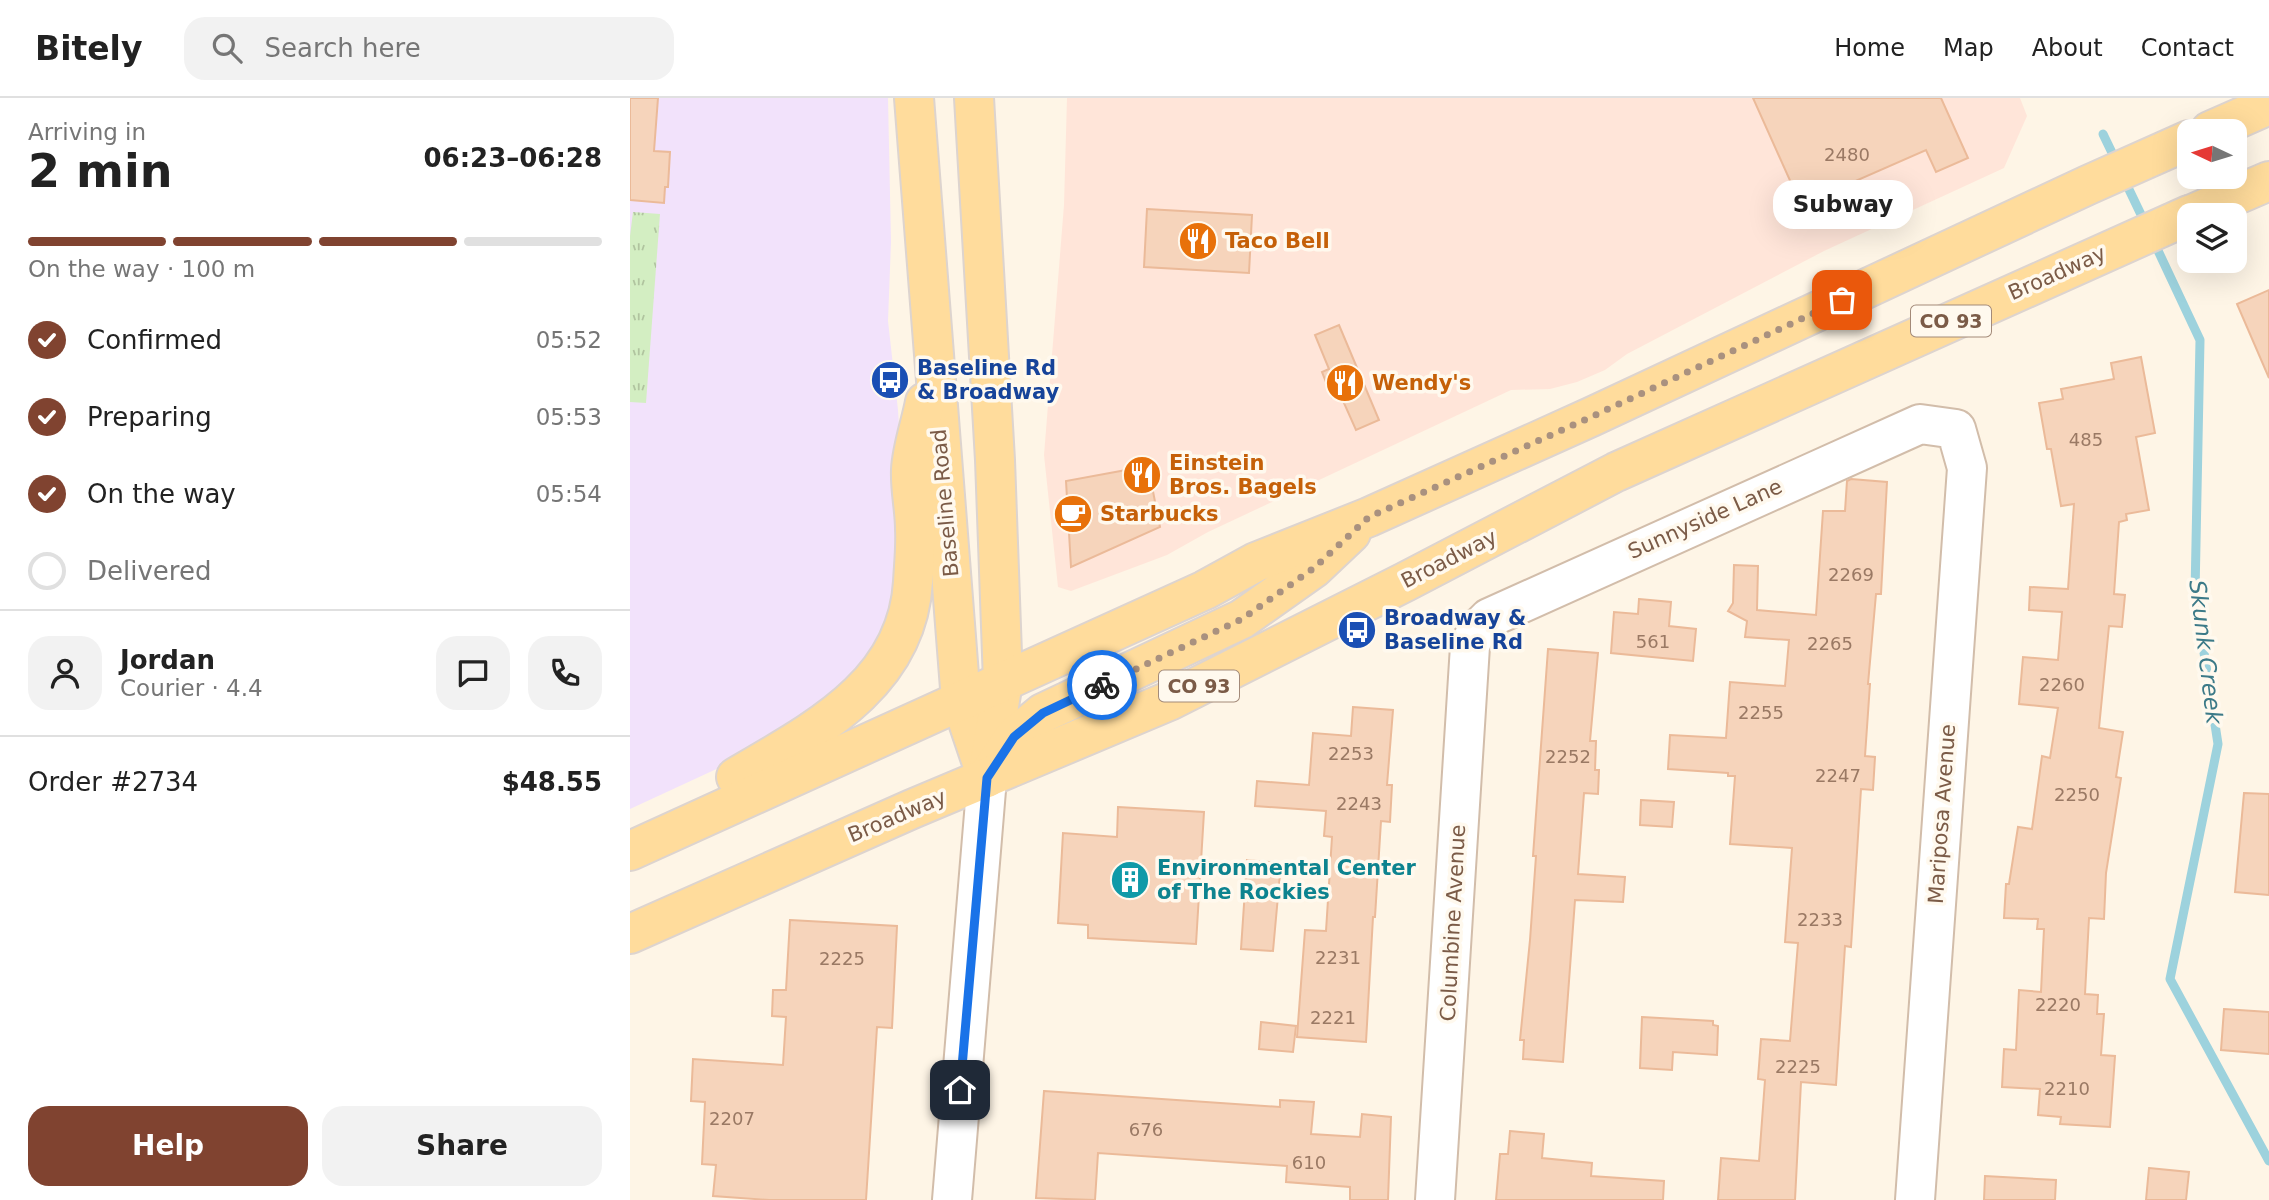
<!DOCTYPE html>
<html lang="en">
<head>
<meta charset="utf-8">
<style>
	:root { --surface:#fff; --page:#f2f2f2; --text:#222; --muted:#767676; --line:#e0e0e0; --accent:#804330 }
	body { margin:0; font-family:"DejaVu Sans",sans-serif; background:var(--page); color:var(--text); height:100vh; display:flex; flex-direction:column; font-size:26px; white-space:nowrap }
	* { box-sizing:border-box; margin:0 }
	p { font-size:23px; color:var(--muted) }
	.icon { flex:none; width:38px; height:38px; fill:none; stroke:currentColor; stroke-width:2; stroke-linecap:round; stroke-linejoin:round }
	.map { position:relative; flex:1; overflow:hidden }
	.sheet { display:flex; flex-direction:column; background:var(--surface); width:630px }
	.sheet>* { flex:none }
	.needle { width:46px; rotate:274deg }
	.tools { position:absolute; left:1547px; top:21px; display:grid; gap:14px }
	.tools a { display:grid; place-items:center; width:70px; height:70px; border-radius:14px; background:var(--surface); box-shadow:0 7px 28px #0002; font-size:35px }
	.pin { position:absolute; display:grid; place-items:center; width:60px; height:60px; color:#fff; margin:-30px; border-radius:14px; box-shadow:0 4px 10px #0006 }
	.courier { position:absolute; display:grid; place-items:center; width:70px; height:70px; margin:-35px; border:5px solid #1a73e8; border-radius:50%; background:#fff; color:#222; box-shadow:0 2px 9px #0007 }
	.bubble { position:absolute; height:49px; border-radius:21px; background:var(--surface); box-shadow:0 7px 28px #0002; font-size:23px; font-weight:700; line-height:49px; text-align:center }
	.headline em { font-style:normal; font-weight:700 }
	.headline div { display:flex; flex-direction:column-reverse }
	.headline { display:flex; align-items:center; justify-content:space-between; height:119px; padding:0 28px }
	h1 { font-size:46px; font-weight:700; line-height:52px }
	.bar { display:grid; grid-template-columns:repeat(4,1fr); gap:10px 7px; align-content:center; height:84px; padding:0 28px }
	.bar i { height:9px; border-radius:5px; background:var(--line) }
	.bar .selected { background:var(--accent) }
	.bar p { grid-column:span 4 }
	.line { display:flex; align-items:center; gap:18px; padding:0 28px; border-top:2px solid var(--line) }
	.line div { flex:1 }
	.round { display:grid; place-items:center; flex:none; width:74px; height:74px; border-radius:21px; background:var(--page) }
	ol { padding:0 28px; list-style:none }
	li { display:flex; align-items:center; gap:21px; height:77px }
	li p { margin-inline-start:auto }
	li .icon { padding:7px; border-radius:50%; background:var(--accent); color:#fff; stroke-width:4 }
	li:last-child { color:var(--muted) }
	li i { width:38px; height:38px; border:4px solid var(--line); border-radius:50% }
	.button { display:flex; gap:14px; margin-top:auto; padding:14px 28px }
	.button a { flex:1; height:80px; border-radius:21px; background:var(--accent); color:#fff; font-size:28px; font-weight:700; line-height:80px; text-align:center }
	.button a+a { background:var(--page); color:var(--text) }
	header { display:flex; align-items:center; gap:42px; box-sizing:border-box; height:98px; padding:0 35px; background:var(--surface); border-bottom:2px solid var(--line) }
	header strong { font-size:33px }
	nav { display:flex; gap:38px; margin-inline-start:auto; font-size:24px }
	.search { width:490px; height:63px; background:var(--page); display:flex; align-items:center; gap:18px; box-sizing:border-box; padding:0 24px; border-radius:21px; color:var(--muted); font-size:26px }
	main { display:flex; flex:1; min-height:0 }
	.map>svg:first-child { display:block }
	.commercial { fill:#ffe5d9 }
	.education { fill:#f2e2fb }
	.grass { fill:url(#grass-tufts) }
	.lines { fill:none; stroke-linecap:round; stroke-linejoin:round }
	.stream { stroke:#9dd2dd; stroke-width:9 }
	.building { fill:#f6d4bb; stroke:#ebba99; stroke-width:2 }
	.minor-casing { stroke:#d2bdaa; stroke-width:42 }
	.major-casing { stroke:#ddd4cf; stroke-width:42 }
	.minor { stroke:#fff; stroke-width:38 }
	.major { stroke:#ffdc9c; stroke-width:38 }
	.done { stroke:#a9917f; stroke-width:7; stroke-dasharray:0 12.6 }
	.route { stroke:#1a73e8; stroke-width:9 }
	.labels { text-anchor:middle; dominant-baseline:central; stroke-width:7; stroke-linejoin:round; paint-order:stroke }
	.number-label { font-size:18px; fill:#9a7964 }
	.shield { fill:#fff9ee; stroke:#a38a79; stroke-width:2 }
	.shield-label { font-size:19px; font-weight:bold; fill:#7b5b47 }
	.food-label { font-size:21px; font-weight:bold; fill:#c56008; stroke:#fff9ee; text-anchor:start }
	.street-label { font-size:21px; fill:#7b5b47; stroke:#fff9ee }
	.transit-label { font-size:21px; font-weight:bold; fill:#164399; stroke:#fff9ee; text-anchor:start }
	.culture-label { font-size:21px; font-weight:bold; fill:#0d838f; stroke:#fff9ee; text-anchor:start }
	.water-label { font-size:23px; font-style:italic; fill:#3c7a88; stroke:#fff9ee }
</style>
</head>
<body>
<header>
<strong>Bitely</strong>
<div class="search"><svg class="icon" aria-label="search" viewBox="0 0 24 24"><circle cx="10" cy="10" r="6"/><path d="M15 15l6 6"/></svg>Search here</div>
<nav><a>Home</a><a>Map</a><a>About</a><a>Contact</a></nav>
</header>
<main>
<section class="sheet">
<div class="headline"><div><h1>2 min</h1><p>Arriving in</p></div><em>06:23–06:28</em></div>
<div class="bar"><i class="selected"></i><i class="selected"></i><i class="selected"></i><i></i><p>On the way · 100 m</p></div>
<ol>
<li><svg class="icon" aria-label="check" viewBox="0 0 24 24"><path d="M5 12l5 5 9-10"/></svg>Confirmed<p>05:52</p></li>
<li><svg class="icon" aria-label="check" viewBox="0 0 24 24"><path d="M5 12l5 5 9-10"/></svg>Preparing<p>05:53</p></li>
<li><svg class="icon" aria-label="check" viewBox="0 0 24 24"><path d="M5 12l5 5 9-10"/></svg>On the way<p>05:54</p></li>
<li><i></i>Delivered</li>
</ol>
<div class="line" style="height:126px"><a class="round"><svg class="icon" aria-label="person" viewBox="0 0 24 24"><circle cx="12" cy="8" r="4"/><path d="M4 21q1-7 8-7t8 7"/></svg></a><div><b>Jordan</b><p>Courier · 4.4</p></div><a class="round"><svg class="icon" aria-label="chat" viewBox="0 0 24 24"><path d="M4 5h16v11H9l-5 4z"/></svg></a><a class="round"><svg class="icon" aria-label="phone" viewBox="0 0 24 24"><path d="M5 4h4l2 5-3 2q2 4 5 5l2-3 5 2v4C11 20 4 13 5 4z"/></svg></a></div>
<div class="line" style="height:91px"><div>Order #2734</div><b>$48.55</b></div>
<div class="button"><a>Help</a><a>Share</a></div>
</section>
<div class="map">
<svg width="1639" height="1102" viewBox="0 0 1639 1102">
	<defs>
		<pattern id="grass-tufts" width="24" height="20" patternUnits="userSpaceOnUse" patternTransform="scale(1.75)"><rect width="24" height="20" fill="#d3eec2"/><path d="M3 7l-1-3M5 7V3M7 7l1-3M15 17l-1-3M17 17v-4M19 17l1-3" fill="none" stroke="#b0c49f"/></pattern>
	</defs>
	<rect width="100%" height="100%" fill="#fef5e6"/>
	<!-- commercial -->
	<path class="commercial" d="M437,0H1390L1397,18L1374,70L1194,153L997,256L975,272L947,284L920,291L881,292L578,434L537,457L441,493L428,489L414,357L434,107Z"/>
	<!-- education -->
	<path class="education" d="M0,0H258L261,144L258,223L268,312L275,423L268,497L241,550L201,606L160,637L0,711Z"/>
	<!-- grass -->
	<path class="grass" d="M3,114L30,116L16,305L0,304V138Z"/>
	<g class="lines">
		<!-- stream -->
		<g class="stream">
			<path d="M1473,36L1486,63"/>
			<path d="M1493,79L1516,127"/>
			<path d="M1523,142L1570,242L1565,496L1588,646L1540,881L1639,1063"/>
		</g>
	</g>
	<!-- building -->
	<g class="building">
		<path d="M0,0H28L24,53L40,54L38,89H35L34,105L0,102Z"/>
		<path d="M1123,0H1311L1338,60L1306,74L1296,52L1171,107Z"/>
		<path d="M517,111L622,117L619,175L514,169Z"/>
		<path d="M1639,192V280L1607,206Z"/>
		<path d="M709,227L749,322L726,332L710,296L702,299L692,274L699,271L685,237Z"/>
		<path d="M1511,259L1525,335L1506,339L1519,412L1496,416L1497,422L1489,424L1484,496L1495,497L1492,529L1479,528L1469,630L1493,634L1486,679L1491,680L1476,775L1474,821L1459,820L1455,896L1468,897L1467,916H1474L1471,957L1485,958L1480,1029L1430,1026L1431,1019L1408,1017L1410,991L1372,989L1374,951L1386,952L1389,892L1411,894L1414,831H1407L1408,821L1374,820L1376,786H1379L1388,729L1402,731L1412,658L1420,660L1428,610L1389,606L1393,559L1428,562L1432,514L1399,512L1400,489L1438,491L1444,406L1431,408L1421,351H1417L1409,305L1433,301L1431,291L1484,281L1481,265Z"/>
		<path d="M518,368L530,429L441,469L436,383Z"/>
		<path d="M1221,381L1257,384L1251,496H1246L1238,586H1240L1235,658L1245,659L1243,692L1231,691L1221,849L1215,848L1206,987L1171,984L1165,1102H1088L1091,1060L1129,1063L1135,982L1128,981L1131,941L1160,943L1168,845L1155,844L1162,750L1100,746L1105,678H1098V675L1038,671L1040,637L1096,640L1100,584L1155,588L1159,542L1115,539L1117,523L1098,513L1103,505L1104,467L1128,468L1127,512L1186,517L1193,413H1215L1217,383Z"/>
		<path d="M1009,501L1041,504L1039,528L1066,531L1063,563L981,555L984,514L1008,516Z"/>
		<path d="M918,551L968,555L960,643H966L965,672H969L968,696L954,695L948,776L995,779L993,804L945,802L933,964L893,961L894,942H890L900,842L906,758H903Z"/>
		<path d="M723,609L763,612L757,687H762L760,724L751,723L745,819H743L736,944L667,939L675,832L696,833L702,739L694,738L696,713L625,708L627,683L679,687L683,635L721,638Z"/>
		<path d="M1614,695L1639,696V797L1605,794Z"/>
		<path d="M1011,702L1044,704L1042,729L1010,727Z"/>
		<path d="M488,709L574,714L566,846L458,840V827L428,825L433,735L487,739Z"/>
		<path d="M617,762L651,765L643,853L611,851Z"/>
		<path d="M160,822L267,828L262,930L247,929L236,1102H139L83,1098L86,1067L72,1066L75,1004L61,1003L63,961L153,967L156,919L142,918L143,892H156Z"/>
		<path d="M1594,911L1639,914V956L1591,952Z"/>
		<path d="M1012,919L1083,923V927L1088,928L1087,957L1043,954L1042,972L1010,970Z"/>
		<path d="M631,924L666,928L663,954L629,951Z"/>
		<path d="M414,993L650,1009V1002L684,1004L681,1036L730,1039L732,1016L761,1019L758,1102H720V1089L656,1084L657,1068L468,1055L465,1102L406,1100Z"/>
		<path d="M880,1033L914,1036L912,1060L962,1065L961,1078L1034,1083L1033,1102H866L870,1056H878Z"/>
		<path d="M1519,1070L1559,1074L1556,1102H1516Z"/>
		<path d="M1355,1078L1426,1082L1425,1102H1354Z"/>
	</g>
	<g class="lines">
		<!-- minor casing -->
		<g class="minor-casing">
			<g id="minor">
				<path d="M322,1102L357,680"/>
				<path d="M805,1102L840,548L846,533L859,520L1290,326L1326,331L1337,370L1285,1102"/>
			</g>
		</g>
		<!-- major casing -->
		<g class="major-casing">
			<g id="major">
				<path d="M284,0L331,603L357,680"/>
				<path d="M344,0L365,362L373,584L358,674"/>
				<path d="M1580,33L1639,7"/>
				<path d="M1560,117L1639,83"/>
				<path d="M360,675L384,639L413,615L612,521L684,470L721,435"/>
				<path d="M106,679C184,633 277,587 283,484C284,466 286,448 285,431C285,411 280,391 281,372C282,350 291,326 295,304"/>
				<path d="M0,753L575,492L626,464L739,419L961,319L1458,87L1559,42"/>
				<path d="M0,836L282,711L539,603L775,484L986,374L1559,117"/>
			</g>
		</g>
		<!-- minor -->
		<use href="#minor" class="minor"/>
		<!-- major -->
		<use href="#major" class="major"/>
	</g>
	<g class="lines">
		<!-- done -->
		<path class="done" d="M472,587L612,521L684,470L739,419L961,319L1212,202"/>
		<!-- route -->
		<path class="route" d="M330,992L357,680L384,639L413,615L472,587"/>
	</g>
	<!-- icons -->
	<defs>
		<g id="restaurant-disc" transform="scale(2.0125)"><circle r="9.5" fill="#e8710a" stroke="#fff9ee"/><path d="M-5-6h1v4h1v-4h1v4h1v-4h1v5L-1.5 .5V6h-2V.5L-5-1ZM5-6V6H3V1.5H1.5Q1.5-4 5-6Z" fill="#fff"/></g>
		<g id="bus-disc" transform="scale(2.0125)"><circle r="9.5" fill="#1a4fb4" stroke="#fff9ee"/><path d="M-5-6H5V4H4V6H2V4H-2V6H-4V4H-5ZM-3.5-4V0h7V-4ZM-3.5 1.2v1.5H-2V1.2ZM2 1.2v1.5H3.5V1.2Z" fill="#fff"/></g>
		<g id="cafe-disc" transform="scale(2.0125)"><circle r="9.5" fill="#e8710a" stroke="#fff9ee"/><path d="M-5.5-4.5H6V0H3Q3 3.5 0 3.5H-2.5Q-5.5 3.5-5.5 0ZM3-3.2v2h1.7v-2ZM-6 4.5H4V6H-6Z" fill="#fff"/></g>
		<g id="building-disc" transform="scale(2.0125)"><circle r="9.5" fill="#0f9aa8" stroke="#fff9ee"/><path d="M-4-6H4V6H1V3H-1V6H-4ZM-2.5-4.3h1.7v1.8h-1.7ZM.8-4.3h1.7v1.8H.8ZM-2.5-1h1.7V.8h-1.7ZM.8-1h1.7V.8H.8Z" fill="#fff"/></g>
	</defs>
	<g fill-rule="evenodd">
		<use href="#restaurant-disc" x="568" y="143"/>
		<use href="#bus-disc" x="260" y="282"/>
		<use href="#restaurant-disc" x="715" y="285"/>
		<use href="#restaurant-disc" x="512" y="377"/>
		<use href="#cafe-disc" x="443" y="416"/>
		<use href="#bus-disc" x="727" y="532"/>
		<use href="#building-disc" x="500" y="782"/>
	</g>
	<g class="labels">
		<!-- number labels -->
		<g class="number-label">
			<text x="1217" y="56">2480</text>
			<text x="1456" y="341">485</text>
			<text x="1221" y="476">2269</text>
			<text x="1023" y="543">561</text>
			<text x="1200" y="545">2265</text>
			<text x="1432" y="586">2260</text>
			<text x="1131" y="614">2255</text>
			<text x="721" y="655">2253</text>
			<text x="938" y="658">2252</text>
			<text x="1208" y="677">2247</text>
			<text x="1447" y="696">2250</text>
			<text x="729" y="705">2243</text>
			<text x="1190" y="821">2233</text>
			<text x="708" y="859">2231</text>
			<text x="212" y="860">2225</text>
			<text x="1428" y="906">2220</text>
			<text x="703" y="919">2221</text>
			<text x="1168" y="968">2225</text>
			<text x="1437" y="990">2210</text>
			<text x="102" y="1020">2207</text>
			<text x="516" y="1031">676</text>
			<text x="679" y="1064">610</text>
		</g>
		<!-- shield labels -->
		<g class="shield">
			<rect x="1281" y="207.5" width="80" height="31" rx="5"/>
			<rect x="529" y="572.5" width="80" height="31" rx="5"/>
		</g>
		<g class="shield-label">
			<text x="1321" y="223">CO 93</text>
			<text x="569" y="588">CO 93</text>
		</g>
		<!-- food labels -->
		<g class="food-label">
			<text x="595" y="143">Taco Bell</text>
			<text x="742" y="285">Wendy's</text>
			<text x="539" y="365">Einstein<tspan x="539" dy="24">Bros. Bagels</tspan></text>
			<text x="470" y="416">Starbucks</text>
		</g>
		<!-- street labels -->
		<g class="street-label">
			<text transform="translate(1427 175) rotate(-24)">Broadway</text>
			<text transform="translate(315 405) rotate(-95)">Baseline Road</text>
			<text transform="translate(1075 421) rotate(-24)">Sunnyside Lane</text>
			<text transform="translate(819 461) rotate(-27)">Broadway</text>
			<text transform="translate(1312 716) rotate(-86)">Mariposa Avenue</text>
			<text transform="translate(267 718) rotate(-23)">Broadway</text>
			<text transform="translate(823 825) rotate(-87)">Columbine Avenue</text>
		</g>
		<!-- transit labels -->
		<g class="transit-label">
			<text x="287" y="270">Baseline Rd<tspan x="287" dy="24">&amp; Broadway</tspan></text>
			<text x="754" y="520">Broadway &amp;<tspan x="754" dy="24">Baseline Rd</tspan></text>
		</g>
		<!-- culture labels -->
		<g class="culture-label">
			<text x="527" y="770">Environmental Center<tspan x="527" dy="24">of The Rockies</tspan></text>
		</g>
		<!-- water labels -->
		<g class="water-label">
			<text transform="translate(1576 554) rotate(83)">Skunk Creek</text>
		</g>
	</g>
</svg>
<div class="tools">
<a><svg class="needle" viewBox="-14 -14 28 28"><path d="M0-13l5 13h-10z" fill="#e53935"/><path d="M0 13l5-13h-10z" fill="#767676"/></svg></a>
<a><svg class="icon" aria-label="layers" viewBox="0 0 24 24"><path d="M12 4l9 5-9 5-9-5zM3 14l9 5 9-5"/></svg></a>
</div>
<div class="pin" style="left:1212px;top:202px;background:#ea580c"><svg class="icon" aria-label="bag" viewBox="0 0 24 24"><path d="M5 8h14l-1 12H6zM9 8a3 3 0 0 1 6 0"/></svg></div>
<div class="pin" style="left:330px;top:992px;background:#1f2937"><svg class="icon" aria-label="home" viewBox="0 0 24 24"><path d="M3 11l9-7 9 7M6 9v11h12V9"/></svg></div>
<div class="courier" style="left:472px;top:587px"><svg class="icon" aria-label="bike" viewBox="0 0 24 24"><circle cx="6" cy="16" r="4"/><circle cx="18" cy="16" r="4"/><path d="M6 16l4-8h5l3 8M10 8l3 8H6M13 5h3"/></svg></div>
<div class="bubble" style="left:1143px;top:82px;width:140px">Subway</div>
</div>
</main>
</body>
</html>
